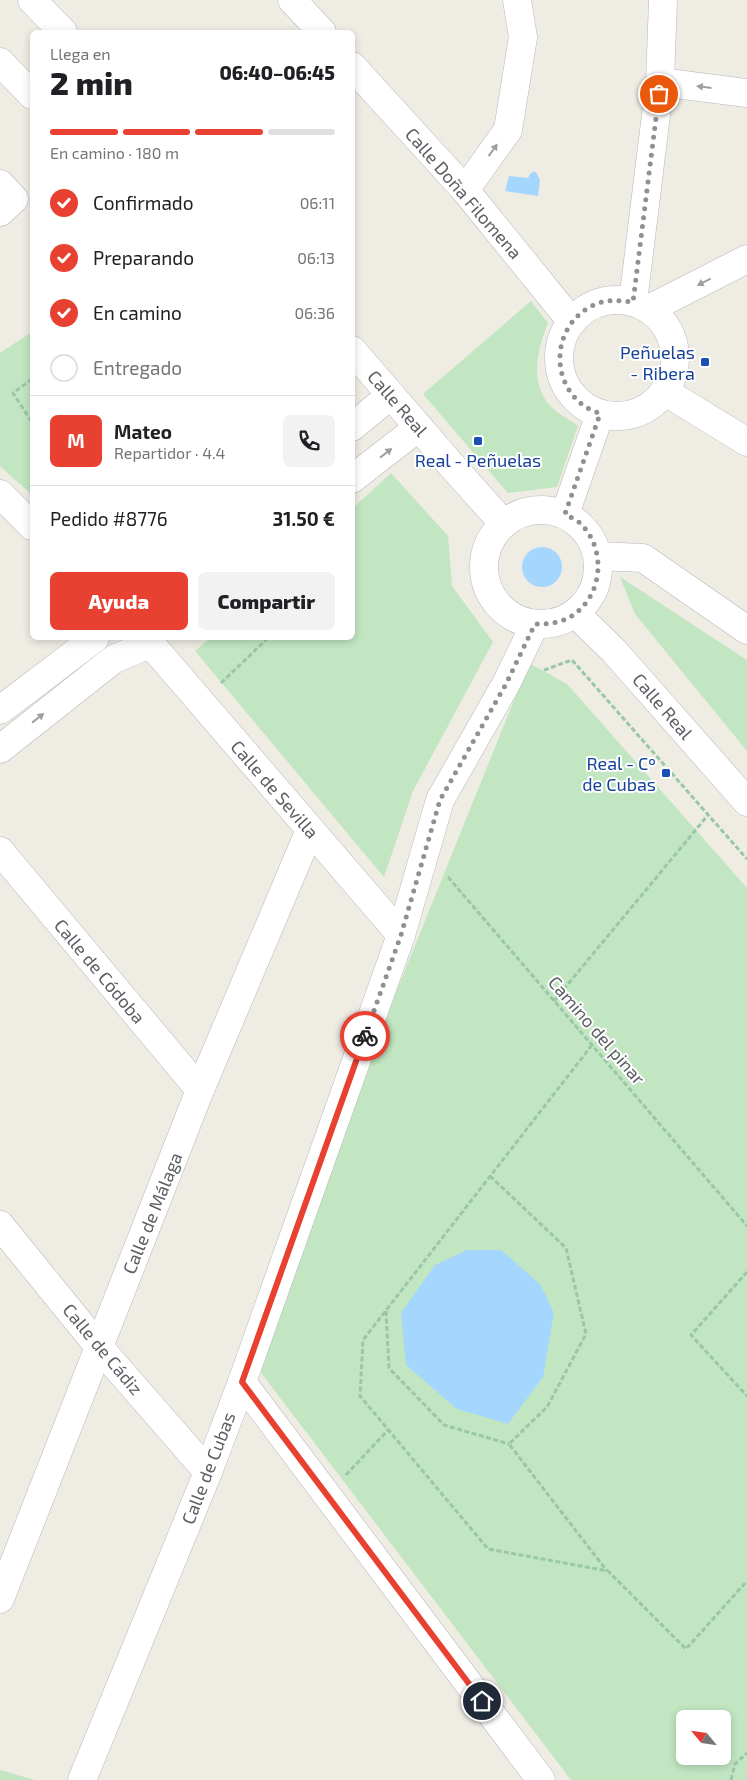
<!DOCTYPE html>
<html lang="es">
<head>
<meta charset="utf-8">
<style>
	:root { --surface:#fff; --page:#f2f2f2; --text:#202124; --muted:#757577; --line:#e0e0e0; --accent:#e84031 }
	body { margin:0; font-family:"Exo 2",sans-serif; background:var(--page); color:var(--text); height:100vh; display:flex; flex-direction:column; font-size:19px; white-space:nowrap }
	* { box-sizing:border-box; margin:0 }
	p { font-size:16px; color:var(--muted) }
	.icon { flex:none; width:28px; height:28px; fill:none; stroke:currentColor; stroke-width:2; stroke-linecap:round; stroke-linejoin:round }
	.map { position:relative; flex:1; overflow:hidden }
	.details { position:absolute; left:30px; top:30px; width:325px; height:610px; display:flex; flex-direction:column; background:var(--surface); border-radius:8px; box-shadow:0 2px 8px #0003 }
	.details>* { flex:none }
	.needle { width:32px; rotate:299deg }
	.fabs { position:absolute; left:676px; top:1710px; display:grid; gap:10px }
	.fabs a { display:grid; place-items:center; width:55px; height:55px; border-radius:8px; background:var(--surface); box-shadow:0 2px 8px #0003; font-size:25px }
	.pin { position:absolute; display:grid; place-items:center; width:42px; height:42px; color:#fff; margin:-21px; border:2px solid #fff; border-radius:50%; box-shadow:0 1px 5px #0007 }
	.courier { position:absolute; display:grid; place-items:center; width:50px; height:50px; margin:-25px; border:4px solid #e84031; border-radius:50%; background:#fff; color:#222; box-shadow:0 1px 6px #0007 }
	.summary em { font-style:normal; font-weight:800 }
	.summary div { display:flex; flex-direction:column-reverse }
	.summary { display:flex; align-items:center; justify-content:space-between; height:85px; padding:0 20px }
	h1 { font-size:32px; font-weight:800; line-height:38px }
	.bar { display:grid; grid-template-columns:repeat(4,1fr); gap:8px 5px; align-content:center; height:60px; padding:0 20px }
	.bar i { height:6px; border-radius:4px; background:var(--line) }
	.bar .selected { background:var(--accent) }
	.bar p { grid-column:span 4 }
	.line { display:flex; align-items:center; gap:12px; padding:0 20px; border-top:1px solid var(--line) }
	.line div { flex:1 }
	.round { display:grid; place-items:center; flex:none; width:52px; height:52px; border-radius:8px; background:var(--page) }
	ol { padding:0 20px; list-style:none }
	li { display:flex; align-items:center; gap:15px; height:55px }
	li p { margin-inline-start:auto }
	li .icon { padding:5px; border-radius:50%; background:var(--accent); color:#fff; stroke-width:4 }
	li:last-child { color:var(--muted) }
	li i { width:28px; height:28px; border:2px solid var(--line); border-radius:50% }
	.action { display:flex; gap:10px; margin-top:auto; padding:10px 20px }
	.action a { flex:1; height:58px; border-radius:8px; background:var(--accent); color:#fff; font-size:20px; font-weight:800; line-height:58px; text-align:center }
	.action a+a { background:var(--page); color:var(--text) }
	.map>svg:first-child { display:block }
	.green { fill:#c1e6c1; fill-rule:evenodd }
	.water { fill:#a4d6fe }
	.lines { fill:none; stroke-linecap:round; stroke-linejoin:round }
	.street-casing { stroke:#b5b7bb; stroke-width:29 }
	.secondary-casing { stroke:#b6b9be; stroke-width:29 }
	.path { stroke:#9ac7a7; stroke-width:3; stroke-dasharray:5 2.5; stroke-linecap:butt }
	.street { stroke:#fff; stroke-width:28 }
	.secondary { stroke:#fff; stroke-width:28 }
	.oneway { fill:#9da0a3 }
	.done { stroke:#8f9191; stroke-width:5; stroke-dasharray:0 9 }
	.route { stroke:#e84031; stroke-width:6 }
	.transit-dot { fill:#1a4fb4; stroke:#fff; stroke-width:2 }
	.labels { text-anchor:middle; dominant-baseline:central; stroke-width:4; stroke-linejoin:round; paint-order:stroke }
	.street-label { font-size:18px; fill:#5c6065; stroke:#fff }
	.transit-label { font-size:18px; fill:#164399; stroke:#fff; text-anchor:end }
</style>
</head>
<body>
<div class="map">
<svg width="747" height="1780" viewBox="0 0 747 1780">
	<rect width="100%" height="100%" fill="#efece4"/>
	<!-- green -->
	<g class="green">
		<path d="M531,301L548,323C538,348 530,378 547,402C554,412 569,419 578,426L557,487L508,493L423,394Z"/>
		<path d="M32,332V495L0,466V353Z"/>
		<path d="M391,473L448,536L452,586L493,642L413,791L384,877L195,651L210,638H352L353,508Z"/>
		<path d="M620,577L747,660V751L635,614Z"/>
		<path d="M529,663L567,684L747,888V1780H571L249,1357ZM685,1719H722V1756H685Z"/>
		<path d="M0,1770L35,1780H0Z"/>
	</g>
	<!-- water -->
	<g class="water">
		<path d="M533,172H536L540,180L538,196L505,191L509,176L528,178L530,174Z"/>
		<circle cx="542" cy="567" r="20"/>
		<path d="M467,1250H501L540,1284L554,1313L543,1377L508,1424L457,1409L406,1365L401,1313L435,1265Z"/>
	</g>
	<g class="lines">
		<!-- street casing -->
		<g class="street-casing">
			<g id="street">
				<path d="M292,0L322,32"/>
				<path d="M0,62L32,95"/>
				<path d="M352,66L465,190L572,322"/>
				<path d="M660,82L747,93"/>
				<path d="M0,184L14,199L0,212"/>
				<path d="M465,190L508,130L523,37L517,0"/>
				<circle cx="617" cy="358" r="58"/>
				<path d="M633,302L660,82L663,0"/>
				<path d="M649,309L747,259"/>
				<path d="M664,391L747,442"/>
				<path d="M352,427L391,395"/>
				<path d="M352,479L419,427"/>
				<path d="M0,494L32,526"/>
				<path d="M565,514L600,414"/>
				<path d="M598,556L643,558L747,630"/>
				<path d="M150,643L401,935"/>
				<path d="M0,710L95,638"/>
				<path d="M0,749L114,659L145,646"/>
				<path d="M0,851L200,1090"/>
				<path d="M0,1225L99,1347L208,1472"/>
				<path d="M242,1382L541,1780"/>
				<path d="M0,1599L200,1090L310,830"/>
				<path d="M82,1780L208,1472L242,1382L401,935L440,800L506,684L535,624"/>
			</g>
		</g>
		<!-- secondary casing -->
		<g class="secondary-casing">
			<g id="secondary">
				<path d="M32,0L63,32"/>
				<path d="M352,350L453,467L503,523"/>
				<circle cx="541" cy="567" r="57"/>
				<path d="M575,613L614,651L747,802"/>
			</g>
		</g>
		<!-- path -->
		<g class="path">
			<path d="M32,379L13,393L32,422"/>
			<path d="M544,670L572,660L747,859"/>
			<path d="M221,683L268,638"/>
			<path d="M448,877L747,1226"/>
			<path d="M554,1001L708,815"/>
			<path d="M592,1045L363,1340L360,1396L488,1549L608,1571L686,1649L747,1581"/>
			<path d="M490,1176L566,1248L586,1334L547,1407L509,1444L607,1571"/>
			<path d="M747,1272L691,1335L747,1396"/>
			<path d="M386,1311L389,1368L444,1425L509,1444"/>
			<path d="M346,1475L388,1430"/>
			<path d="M731,1780L735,1764L747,1753"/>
		</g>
		<!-- street -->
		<use href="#street" class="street"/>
		<!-- secondary -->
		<use href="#secondary" class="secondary"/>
	</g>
	<!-- one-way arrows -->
	<defs><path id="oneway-solid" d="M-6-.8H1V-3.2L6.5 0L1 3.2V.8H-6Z" transform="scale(1.25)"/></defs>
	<g class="oneway">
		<use href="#oneway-solid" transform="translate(704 87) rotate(-173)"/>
		<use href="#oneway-solid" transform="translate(493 150) rotate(-54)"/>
		<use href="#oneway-solid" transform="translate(704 282) rotate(153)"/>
		<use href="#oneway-solid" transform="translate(386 453) rotate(-38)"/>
		<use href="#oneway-solid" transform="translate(38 718) rotate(-38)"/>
	</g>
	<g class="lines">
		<!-- done -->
		<path class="done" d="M365,1036L401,935L440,800L506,684L535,624C544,624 552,624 561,621C601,607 610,553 581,524C577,520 570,517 565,514L600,414C595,411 588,409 583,405C546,377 555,318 599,303C610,299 621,301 633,302L659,94"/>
		<!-- route -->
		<path class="route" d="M365,1036L242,1382L482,1701"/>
	</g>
	<!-- markers -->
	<g class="transit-dot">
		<rect x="700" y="357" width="10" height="10" rx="2.5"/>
		<rect x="473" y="436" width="10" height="10" rx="2.5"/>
		<rect x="661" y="768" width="10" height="10" rx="2.5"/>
	</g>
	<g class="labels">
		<!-- street labels -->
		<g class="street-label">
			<text transform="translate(464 193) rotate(49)">Calle Doña Filomena</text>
			<text transform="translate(398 403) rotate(49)">Calle Real</text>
			<text transform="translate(663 706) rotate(49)">Calle Real</text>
			<text transform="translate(275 789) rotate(49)">Calle de Sevilla</text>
			<text transform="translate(100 971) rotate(50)">Calle de Códoba</text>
			<text transform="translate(597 1030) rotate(49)">Camino del pinar</text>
			<text transform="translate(152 1213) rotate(-68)">Calle de Málaga</text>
			<text transform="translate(103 1349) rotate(50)">Calle de Cádiz</text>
			<text transform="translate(208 1468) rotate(-69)">Calle de Cubas</text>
		</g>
		<!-- transit labels -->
		<g class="transit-label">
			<text x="695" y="352">Peñuelas<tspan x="695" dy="21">- Ribera</tspan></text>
			<text x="478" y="460" text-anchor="middle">Real - Peñuelas</text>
			<text x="656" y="763">Real - Cº<tspan x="656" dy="21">de Cubas</tspan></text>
		</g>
	</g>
</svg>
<div class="fabs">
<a><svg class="needle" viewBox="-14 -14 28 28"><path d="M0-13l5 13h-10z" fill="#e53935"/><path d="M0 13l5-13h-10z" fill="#757577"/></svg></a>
</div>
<div class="pin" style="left:659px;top:94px;background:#ea580c"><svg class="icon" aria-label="bag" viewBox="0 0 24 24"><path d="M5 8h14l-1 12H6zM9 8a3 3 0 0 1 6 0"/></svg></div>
<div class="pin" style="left:482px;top:1701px;background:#1f2937"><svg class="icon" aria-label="home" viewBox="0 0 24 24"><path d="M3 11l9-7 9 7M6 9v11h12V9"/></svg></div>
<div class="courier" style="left:365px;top:1036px"><svg class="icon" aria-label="bike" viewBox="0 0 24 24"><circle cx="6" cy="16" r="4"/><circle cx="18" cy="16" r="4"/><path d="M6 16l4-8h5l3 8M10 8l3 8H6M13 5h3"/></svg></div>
<section class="details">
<div class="summary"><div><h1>2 min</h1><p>Llega en</p></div><em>06:40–06:45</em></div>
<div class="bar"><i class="selected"></i><i class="selected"></i><i class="selected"></i><i></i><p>En camino · 180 m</p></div>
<ol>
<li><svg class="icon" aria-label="check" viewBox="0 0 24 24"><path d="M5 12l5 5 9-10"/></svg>Confirmado<p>06:11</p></li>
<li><svg class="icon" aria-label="check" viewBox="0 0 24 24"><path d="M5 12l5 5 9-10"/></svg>Preparando<p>06:13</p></li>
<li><svg class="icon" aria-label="check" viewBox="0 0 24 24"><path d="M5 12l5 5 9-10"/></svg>En camino<p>06:36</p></li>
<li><i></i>Entregado</li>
</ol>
<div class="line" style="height:90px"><b class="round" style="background:var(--accent);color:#fff">M</b><div><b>Mateo</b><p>Repartidor · 4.4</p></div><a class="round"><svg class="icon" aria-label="phone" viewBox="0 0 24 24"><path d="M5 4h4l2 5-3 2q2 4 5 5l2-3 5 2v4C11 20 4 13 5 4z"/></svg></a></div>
<div class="line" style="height:65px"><div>Pedido #8776</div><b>31.50 €</b></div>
<div class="action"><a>Ayuda</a><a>Compartir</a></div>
</section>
</div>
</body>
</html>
